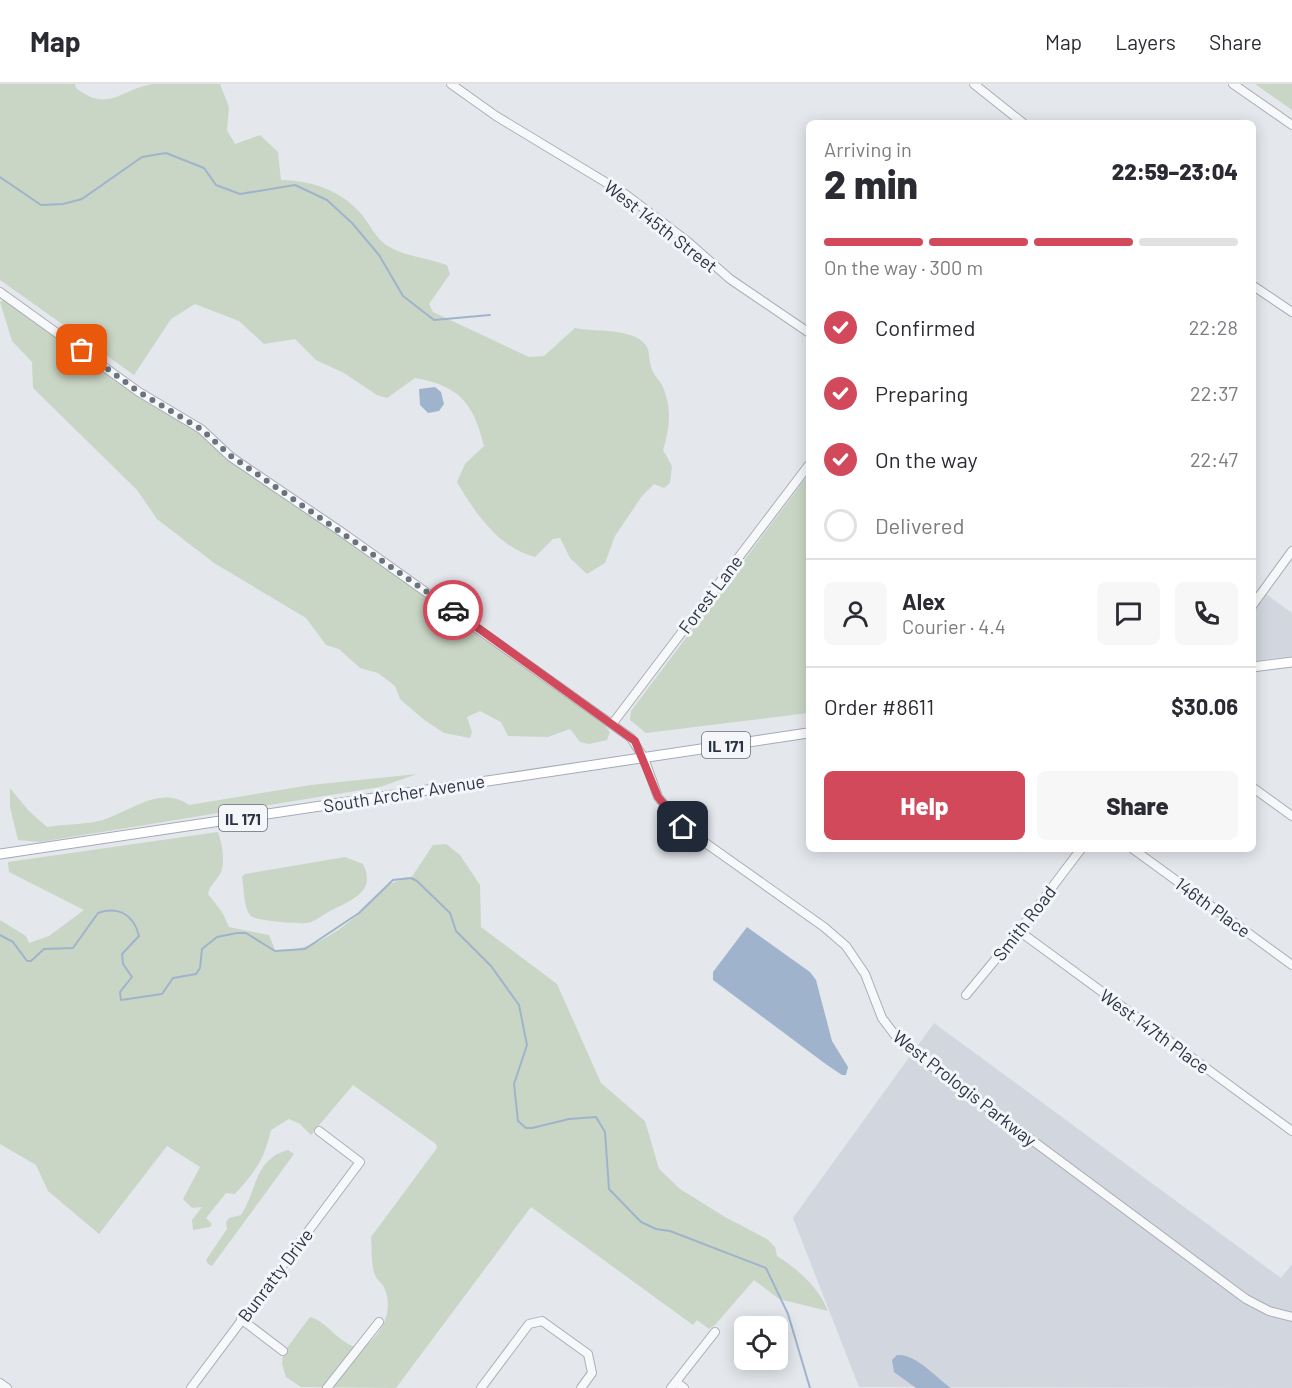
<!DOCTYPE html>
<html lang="en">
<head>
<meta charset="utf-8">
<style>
	:root { --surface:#fff; --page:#f7f7f7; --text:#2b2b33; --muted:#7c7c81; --line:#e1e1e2; --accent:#d1495b }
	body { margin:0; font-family:Barlow,sans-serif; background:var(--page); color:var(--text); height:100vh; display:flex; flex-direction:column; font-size:22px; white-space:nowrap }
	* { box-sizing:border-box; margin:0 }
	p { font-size:20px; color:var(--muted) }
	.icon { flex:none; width:33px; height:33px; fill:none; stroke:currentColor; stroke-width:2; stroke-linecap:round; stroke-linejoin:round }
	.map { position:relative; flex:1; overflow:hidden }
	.details { position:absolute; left:806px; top:36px; width:450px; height:732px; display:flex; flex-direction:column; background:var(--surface); border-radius:9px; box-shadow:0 3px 15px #0003 }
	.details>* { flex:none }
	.fabs { position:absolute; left:734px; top:1232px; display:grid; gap:12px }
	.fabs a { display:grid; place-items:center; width:54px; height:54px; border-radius:9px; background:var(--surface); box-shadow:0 3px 15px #0003; font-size:30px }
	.pin { position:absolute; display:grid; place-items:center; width:51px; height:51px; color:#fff; margin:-26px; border-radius:12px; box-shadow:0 3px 9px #0006 }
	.courier { position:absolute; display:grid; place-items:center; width:60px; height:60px; margin:-30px; border:4px solid #d1495b; border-radius:50%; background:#fff; color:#222; box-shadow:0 2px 8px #0007 }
	.overview em { font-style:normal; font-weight:800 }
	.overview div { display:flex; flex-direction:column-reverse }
	.overview { display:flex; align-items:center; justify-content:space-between; height:102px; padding:0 18px }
	h1 { font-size:39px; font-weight:800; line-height:45px }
	.bar { display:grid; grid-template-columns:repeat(4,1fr); gap:9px 6px; align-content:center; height:72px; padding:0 18px }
	.bar i { height:8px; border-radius:4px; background:var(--line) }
	.bar .active { background:var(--accent) }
	.bar p { grid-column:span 4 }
	.line { display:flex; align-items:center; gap:15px; padding:0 18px; border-top:2px solid var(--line) }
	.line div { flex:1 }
	.round { display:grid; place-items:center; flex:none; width:63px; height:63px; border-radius:9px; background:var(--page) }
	ol { padding:0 18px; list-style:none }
	li { display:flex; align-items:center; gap:18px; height:66px }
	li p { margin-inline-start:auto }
	li .icon { padding:6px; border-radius:50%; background:var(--accent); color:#fff; stroke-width:4 }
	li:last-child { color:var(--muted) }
	li i { width:33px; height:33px; border:3px solid var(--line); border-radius:50% }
	.primary-button { display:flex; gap:12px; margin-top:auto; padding:12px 18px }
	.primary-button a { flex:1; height:69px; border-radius:9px; background:var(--accent); color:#fff; font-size:24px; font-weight:800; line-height:69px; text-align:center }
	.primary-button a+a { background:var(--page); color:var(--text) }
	header { display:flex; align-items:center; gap:36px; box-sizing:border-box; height:84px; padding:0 30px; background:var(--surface); border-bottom:2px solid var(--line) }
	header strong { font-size:28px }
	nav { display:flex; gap:33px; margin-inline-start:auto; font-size:21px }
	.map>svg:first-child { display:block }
	.built { fill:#d2d6de }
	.green { fill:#c9d6c5 }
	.water { fill:#9fb4cc }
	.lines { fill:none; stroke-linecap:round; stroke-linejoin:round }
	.stream { stroke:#9fb4cc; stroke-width:2 }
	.minor-casing { stroke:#a9aeb7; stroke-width:10 }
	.major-casing { stroke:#a3abb8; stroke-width:11 }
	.minor { stroke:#f7f8fa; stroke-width:8 }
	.major { stroke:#fff; stroke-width:9 }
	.done { stroke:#6c737f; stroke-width:6; stroke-dasharray:0 10.8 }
	.route { stroke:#d1495b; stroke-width:8 }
	.labels { text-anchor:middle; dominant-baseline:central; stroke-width:6; stroke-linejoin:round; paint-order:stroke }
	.shield { fill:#f4f6f9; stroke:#676e7b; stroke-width:1.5 }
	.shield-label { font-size:16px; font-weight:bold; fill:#2b3445 }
	.street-label { font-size:18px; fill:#2b3445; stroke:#f4f6f9 }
</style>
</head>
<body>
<header>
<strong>Map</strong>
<nav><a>Map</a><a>Layers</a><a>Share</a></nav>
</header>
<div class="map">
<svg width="1292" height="1304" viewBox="0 0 1292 1304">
	<rect width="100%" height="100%" fill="#e4e7ec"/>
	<!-- built -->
	<g class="built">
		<path d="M1266,510L1292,529V572L1253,577V528Z"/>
		<path d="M934,939L1281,1194L1292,1180V1304L859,1303L793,1134Z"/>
	</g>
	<!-- green -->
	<g class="green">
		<path d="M0,0H75L76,4C109,30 121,4 154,0C176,0 199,0 220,0L229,23L227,46L235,60L260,51L278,68L281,96C314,97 341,106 363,132C370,141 376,154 386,161C403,172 427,174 447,181L450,190L429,220L433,228L529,273L544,272L575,244C594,248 627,244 643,258C651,265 648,274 651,283C653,291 660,296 663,303C672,326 670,344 663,366L672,382L670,399L664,404L654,400L642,412L615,452L605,479L587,490L570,474L560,454L553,455L535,473C499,464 475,429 457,398L465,380L484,362C473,319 460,302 415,294L387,314L377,311L344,289L316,276L295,255L264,260L239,237L195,220L171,235L134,291L0,196Z"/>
		<path d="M1255,0H1292V26Z"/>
		<path d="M5,215L171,327L598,633L610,648L607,656L589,660L580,658L570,645L548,653L508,652L501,638L480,627L467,633L472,648L470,654L444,649L423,635L400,615L395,602L378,589L360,584L339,565L326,561L306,534L214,479L157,435L137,406L33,304L32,278L12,257L0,218Z"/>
		<path d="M808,391V629L646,649L630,636L631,627Z"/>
		<path d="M417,690L380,703L40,758L18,756L10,723V704L28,726L47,743C65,740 85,741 103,736C131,727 161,701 189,721L311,701Z"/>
		<path d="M218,748C222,760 227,782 218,793C214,800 210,801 208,810L222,828L229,843L269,851L275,866C308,869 337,849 362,827C380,810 385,797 411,794L433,761L446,760L460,771L480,801L481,843L557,900L601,999L645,1037L659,1085L680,1105L725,1133L767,1155L775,1163L777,1172C798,1185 819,1204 828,1227L779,1215L754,1196L715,1241L709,1245L697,1236L693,1241L531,1123L396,1304L301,1303L286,1293L282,1280L283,1269L310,1233C329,1238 335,1258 361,1265C381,1252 395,1227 384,1203C382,1199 377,1196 375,1191C371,1181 372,1164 371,1153L437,1064L436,1060L353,1001L311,1051L300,1040L289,1035L271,1046C264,1076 255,1088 235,1110L226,1109L206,1134L212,1140L210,1143L193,1146L192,1136L202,1123L192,1124L183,1115L200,1083L167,1062L99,1150L48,1107L36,1081L0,1060V836L26,852L29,859L49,852L84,826L9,788L8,778Z"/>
		<path d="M345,773L363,780C377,808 351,816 330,827C323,831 313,839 306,839C297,840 256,837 251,832C243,824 244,802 242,792L245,790Z"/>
		<path d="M288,1066L294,1070L212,1182L208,1180L206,1176L227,1145L226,1138L229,1134L241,1131C257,1107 254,1075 288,1066Z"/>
	</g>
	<!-- water -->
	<g class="water">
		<path d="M435,303L441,308L444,320L439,327L428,329L420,321L419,305Z"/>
		<path d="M747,843L810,888L816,896L832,957L848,983L846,991H842L827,981L713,896V888Z"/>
		<path d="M897,1271C915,1269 937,1294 951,1304H916L894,1288L892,1276Z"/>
	</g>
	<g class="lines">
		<!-- stream -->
		<g class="stream">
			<path d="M0,93L41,121L63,120L82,115L142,73L166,69L204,84L216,101L240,110L295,101L327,116L352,139L379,171L403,212L434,236L490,231"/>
			<path d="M0,851L13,858L27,877H31L44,865L73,864L98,829C119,822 134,831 139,852L122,870L123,880L132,893L120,908L121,916L162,910L173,894L196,890L200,884L202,865L217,853L237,849H246L275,867L305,865L359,829L393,796L411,794L417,797L450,829L456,847L491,882L519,921L527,961L514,1000L518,1037L526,1044H532L569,1035L596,1033L605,1048L609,1105L641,1138L656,1145L670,1147L766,1184L788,1230L810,1304"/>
		</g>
		<!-- minor casing -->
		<g class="minor-casing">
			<g id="minor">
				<path d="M451,0L496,32L625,110L687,157L730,195L808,248"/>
				<path d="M974,0L1023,39"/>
				<path d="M1233,0L1292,41"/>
				<path d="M1252,201L1292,228"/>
				<path d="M0,208L139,308L201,345L231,373L343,449L631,654L644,674L658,713L683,743L824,843L846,862L865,890L882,934L901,959L1246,1215L1269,1227L1292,1233"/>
				<path d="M1252,522L1292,467"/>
				<path d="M613,639L808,382"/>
				<path d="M1252,703L1292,732"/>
				<path d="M1133,765L1292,881"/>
				<path d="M1019,847L1292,1047"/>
				<path d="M966,911L1019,847L1081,765"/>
				<path d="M241,1235L283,1267"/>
				<path d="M676,1298L684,1304"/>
				<path d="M0,1299L7,1304"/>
				<path d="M191,1304L360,1078L319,1047"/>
				<path d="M327,1304L379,1238"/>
				<path d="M481,1304L529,1240L542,1237L588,1270L592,1289L581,1304"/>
				<path d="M671,1304L715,1248"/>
			</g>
		</g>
		<!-- major casing -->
		<g class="major-casing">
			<g id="major">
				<path d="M1252,583L1292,578"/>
				<path d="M0,770L808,649"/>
			</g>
		</g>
		<!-- minor -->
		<use href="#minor" class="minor"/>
		<!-- major -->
		<use href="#major" class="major"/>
	</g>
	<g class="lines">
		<!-- done -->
		<path class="done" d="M82,266L139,308L201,345L231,372L453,526"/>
		<!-- route -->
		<path class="route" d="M453,526L635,657L658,713L683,743"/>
	</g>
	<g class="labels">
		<!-- shield labels -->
		<g class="shield">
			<rect x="702" y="648" width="48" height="26" rx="4.5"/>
			<rect x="219" y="721" width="48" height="26" rx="4.5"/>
		</g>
		<g class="shield-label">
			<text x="726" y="661">IL 171</text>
			<text x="243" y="734">IL 171</text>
		</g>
		<!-- street labels -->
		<g class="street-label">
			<text transform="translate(661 142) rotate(38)">West 145th Street</text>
			<text transform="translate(710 510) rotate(-53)">Forest Lane</text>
			<text transform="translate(404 709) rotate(-9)">South Archer Avenue</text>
			<text transform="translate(1213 823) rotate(36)">146th Place</text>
			<text transform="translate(1024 839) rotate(-52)">Smith Road</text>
			<text transform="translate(1155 947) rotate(36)">West 147th Place</text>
			<text transform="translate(965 1004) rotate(38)">West Prologis Parkway</text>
			<text transform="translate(275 1191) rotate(-53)">Bunratty Drive</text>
		</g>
	</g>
</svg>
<div class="fabs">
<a><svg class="icon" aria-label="locate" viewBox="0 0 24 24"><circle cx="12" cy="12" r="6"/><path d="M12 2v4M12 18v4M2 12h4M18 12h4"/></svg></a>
</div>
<div class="pin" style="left:82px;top:266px;background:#ea580c"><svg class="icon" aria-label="bag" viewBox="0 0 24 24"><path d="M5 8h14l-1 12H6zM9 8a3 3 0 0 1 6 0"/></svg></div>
<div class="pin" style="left:683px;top:743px;background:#1f2937"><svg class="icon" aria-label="home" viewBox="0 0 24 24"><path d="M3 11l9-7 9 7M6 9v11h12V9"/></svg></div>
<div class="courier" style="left:453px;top:526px"><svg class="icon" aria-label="car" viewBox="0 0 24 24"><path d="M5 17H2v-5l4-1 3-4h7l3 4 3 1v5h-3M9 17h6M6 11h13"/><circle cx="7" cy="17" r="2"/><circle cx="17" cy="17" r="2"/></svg></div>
<section class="details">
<div class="overview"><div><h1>2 min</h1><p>Arriving in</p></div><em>22:59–23:04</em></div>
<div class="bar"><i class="active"></i><i class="active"></i><i class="active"></i><i></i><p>On the way · 300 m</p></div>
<ol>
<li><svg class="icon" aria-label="check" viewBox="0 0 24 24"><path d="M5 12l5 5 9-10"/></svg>Confirmed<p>22:28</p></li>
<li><svg class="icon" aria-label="check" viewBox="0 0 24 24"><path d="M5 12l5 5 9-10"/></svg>Preparing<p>22:37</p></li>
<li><svg class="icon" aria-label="check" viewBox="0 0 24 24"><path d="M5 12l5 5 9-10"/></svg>On the way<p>22:47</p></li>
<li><i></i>Delivered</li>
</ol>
<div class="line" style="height:108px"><a class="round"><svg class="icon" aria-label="person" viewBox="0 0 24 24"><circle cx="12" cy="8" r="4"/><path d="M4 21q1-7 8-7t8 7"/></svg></a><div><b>Alex</b><p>Courier · 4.4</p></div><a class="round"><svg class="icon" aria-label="chat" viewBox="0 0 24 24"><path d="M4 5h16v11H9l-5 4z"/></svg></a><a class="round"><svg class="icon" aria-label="phone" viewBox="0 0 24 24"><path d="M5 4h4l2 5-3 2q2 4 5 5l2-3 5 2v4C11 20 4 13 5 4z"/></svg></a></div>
<div class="line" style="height:78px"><div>Order #8611</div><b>$30.06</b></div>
<div class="primary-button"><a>Help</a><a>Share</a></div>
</section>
</div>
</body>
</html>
